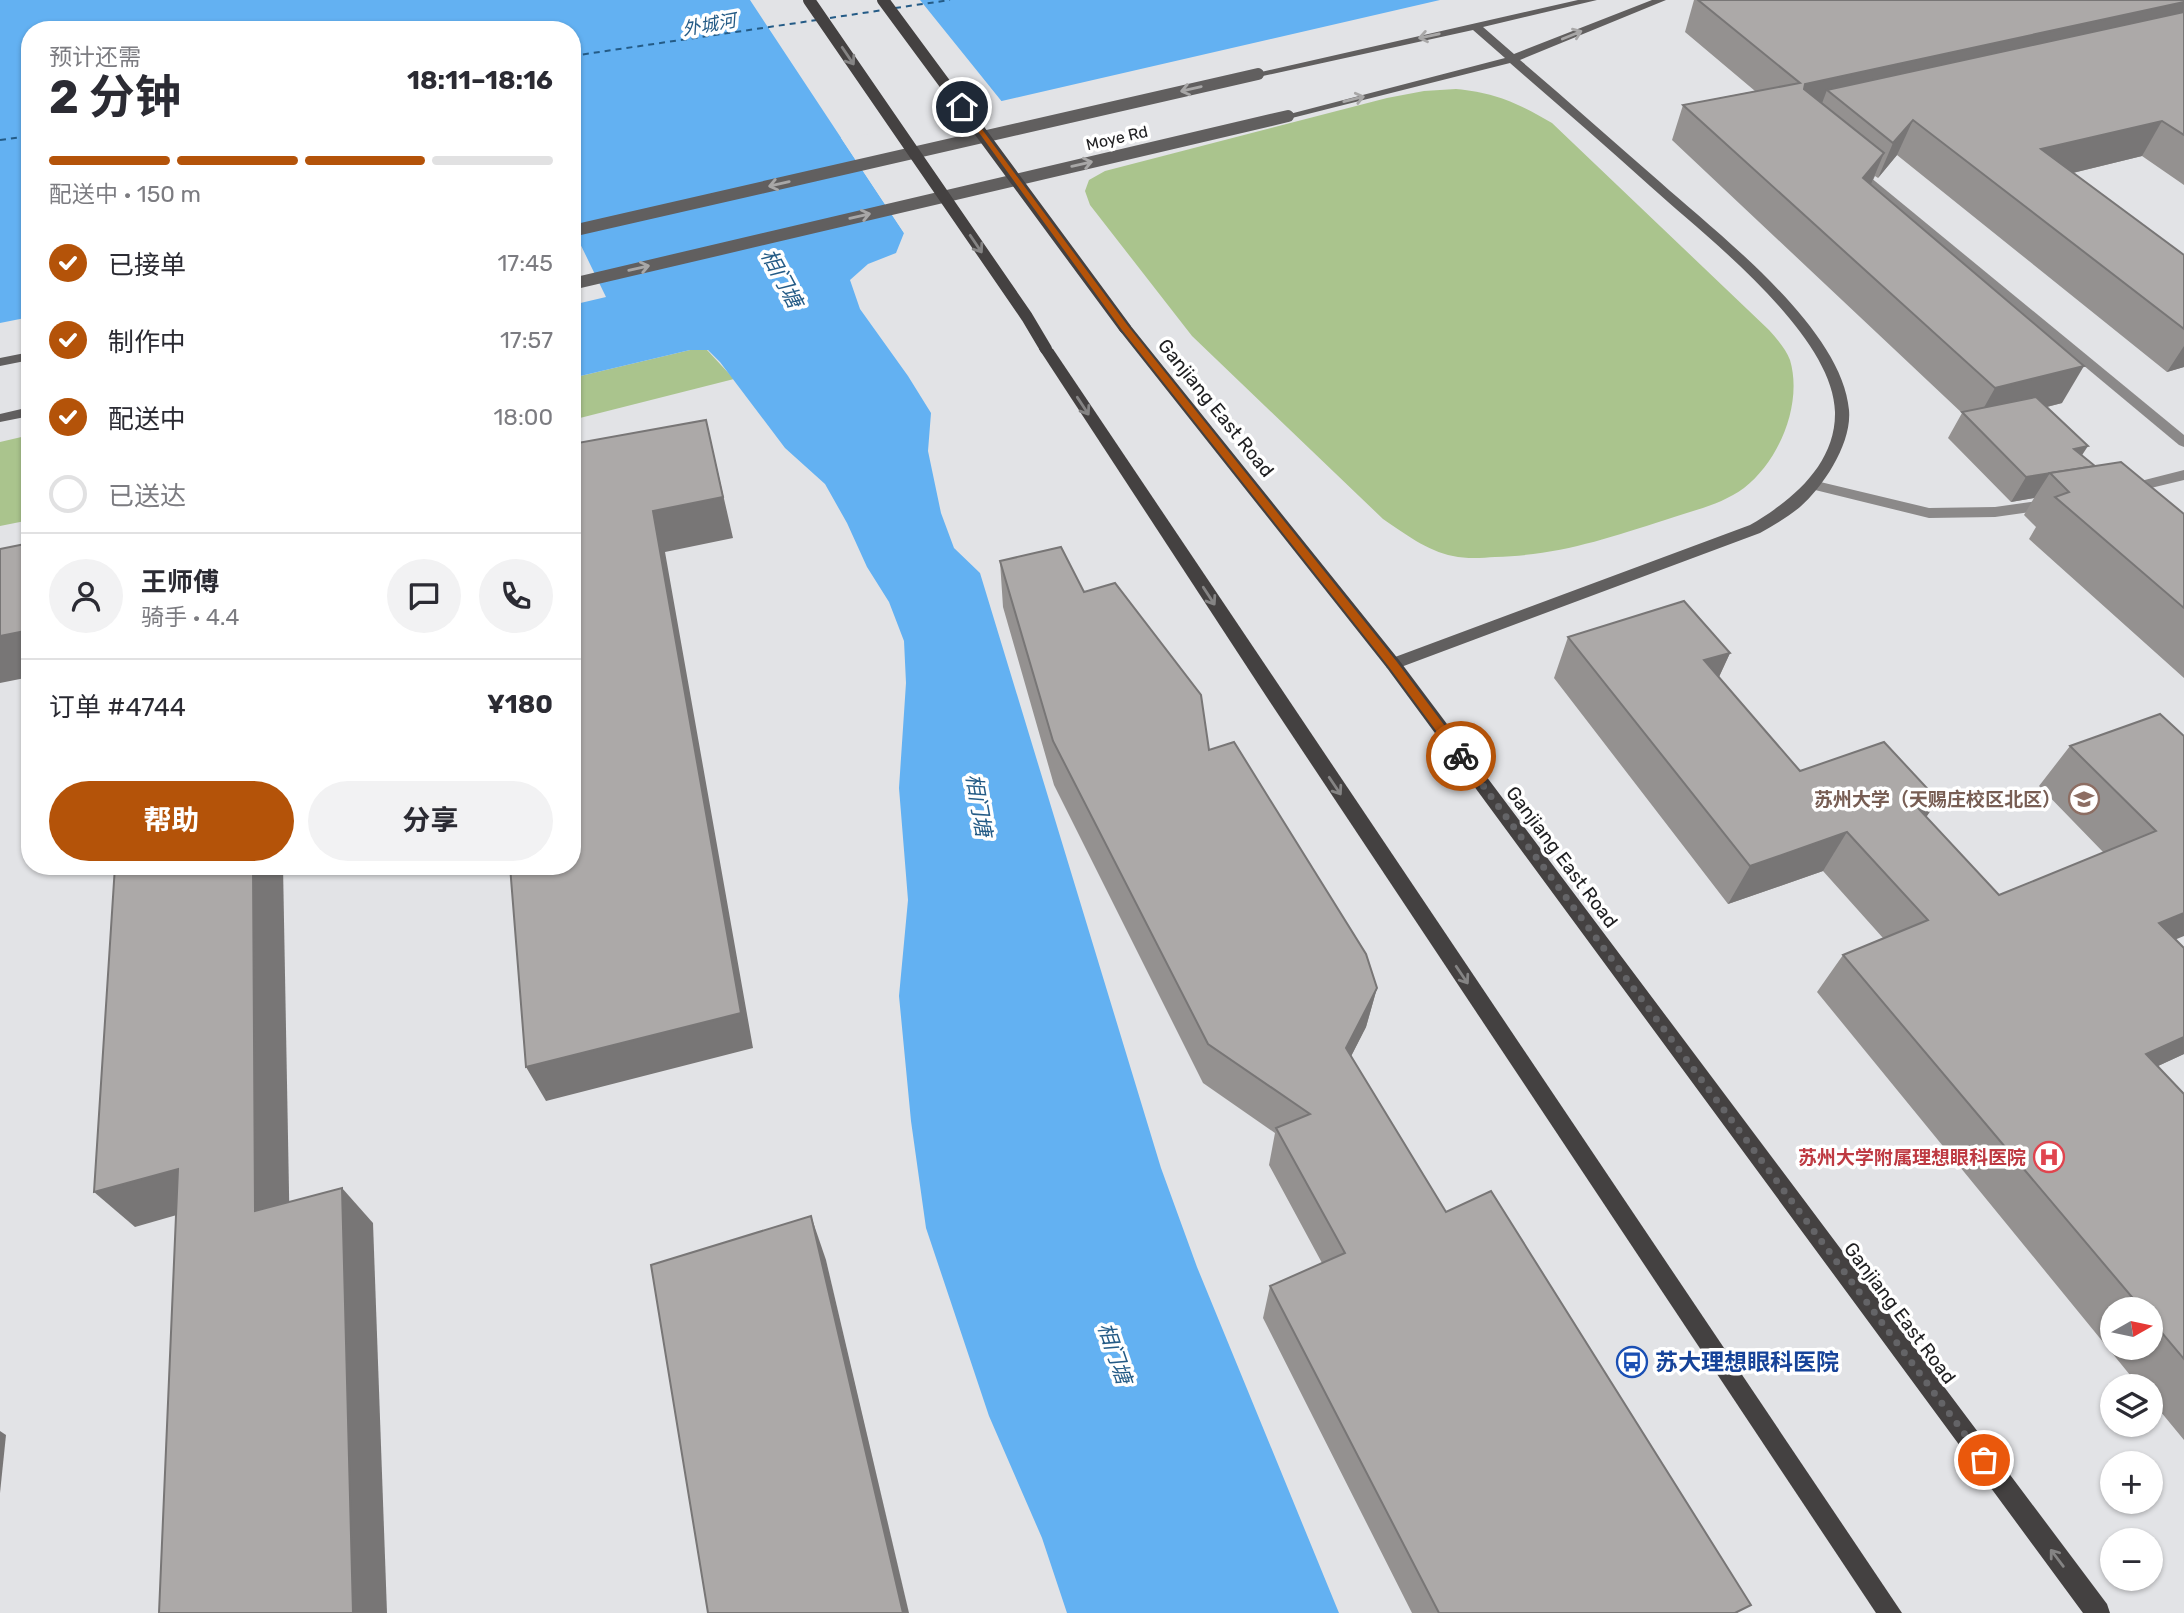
<!DOCTYPE html>
<html lang="zh">
<head>
<meta charset="utf-8">
<style>
	:root { --surface:#fff; --page:#f2f2f3; --text:#2b2b33; --muted:#7c7c81; --line:#e1e1e2; --accent:#b45309 }
	body { margin:0; font-family:Rubik,"Noto Sans SC",sans-serif; background:var(--page); color:var(--text); height:100vh; display:flex; flex-direction:column; font-size:26px; white-space:nowrap }
	* { box-sizing:border-box; margin:0 }
	p { font-size:23px; color:var(--muted) }
	.icon { flex:none; width:38px; height:38px; fill:none; stroke:currentColor; stroke-width:2; stroke-linecap:round; stroke-linejoin:round }
	.map { position:relative; flex:1; overflow:hidden }
	.side { position:absolute; left:21px; top:21px; width:560px; height:854px; display:flex; flex-direction:column; background:var(--surface); border-radius:28px; box-shadow:0 2px 5px #0004 }
	.side>* { flex:none }
	.needle { width:46px; rotate:81deg }
	.tools { position:absolute; left:2100px; top:1297px; display:grid; gap:14px }
	.tools a { display:grid; place-items:center; width:63px; height:63px; border-radius:50%; background:var(--surface); box-shadow:0 2px 5px #0004; font-size:35px }
	.pin { position:absolute; display:grid; place-items:center; width:60px; height:60px; color:#fff; margin:-30px; border:4px solid #fff; border-radius:50%; box-shadow:0 2px 7px #0007 }
	.courier { position:absolute; display:grid; place-items:center; width:70px; height:70px; margin:-35px; border:5px solid #b45309; border-radius:50%; background:#fff; color:#222; box-shadow:0 2px 9px #0007 }
	.overview em { font-style:normal; font-weight:700 }
	.overview div { display:flex; flex-direction:column-reverse }
	.overview { display:flex; align-items:center; justify-content:space-between; height:119px; padding:0 28px }
	h1 { font-size:46px; font-weight:700; line-height:52px }
	.bar { display:grid; grid-template-columns:repeat(4,1fr); gap:10px 7px; align-content:center; height:84px; padding:0 28px }
	.bar i { height:9px; border-radius:5px; background:var(--line) }
	.bar .on { background:var(--accent) }
	.bar p { grid-column:span 4 }
	.line { display:flex; align-items:center; gap:18px; padding:0 28px; border-top:2px solid var(--line) }
	.line div { flex:1 }
	.round { display:grid; place-items:center; flex:none; width:74px; height:74px; border-radius:37px; background:var(--page) }
	ol { padding:0 28px; list-style:none }
	li { display:flex; align-items:center; gap:21px; height:77px }
	li p { margin-inline-start:auto }
	li .icon { padding:7px; border-radius:50%; background:var(--accent); color:#fff; stroke-width:4 }
	li:last-child { color:var(--muted) }
	li i { width:38px; height:38px; border:4px solid var(--line); border-radius:50% }
	.primary-button { display:flex; gap:14px; margin-top:auto; padding:14px 28px }
	.primary-button a { flex:1; height:80px; border-radius:42px; background:var(--accent); color:#fff; font-size:28px; font-weight:700; line-height:80px; text-align:center }
	.primary-button a+a { background:var(--page); color:var(--text) }
	.map>svg:first-child { display:block }
	.green { fill:#aac48d }
	.water { fill:#63b1f2 }
	.pier { fill:#e2e3e6 }
	.lines { fill:none; stroke-linecap:round; stroke-linejoin:round }
	.ferry { stroke:#245b86; stroke-width:2; stroke-dasharray:6 5; stroke-linecap:butt }
	.minor { fill:#8b8989; fill-rule:evenodd }
	.secondary { fill:#615f5f; fill-rule:evenodd }
	.primary { fill:#444141; fill-rule:evenodd }
	.secondary-bridge { stroke:#615f5f; stroke-width:12 }
	.primary-bridge { stroke:#444141; stroke-width:12 }
	.wall { fill:#949190; fill-rule:evenodd }
	.shaded-wall { fill:#787676 }
	.building { fill:#aca9a8; stroke:#787676; stroke-width:2 }
	.oneway { stroke:#a8a7a7 }
	.oneway2 { stroke:#858484 }
	.route { fill:#b45309 }
	.done { stroke:#646467; stroke-width:7; stroke-dasharray:0 12.6 }
	.labels { text-anchor:middle; dominant-baseline:central; stroke-width:7; stroke-linejoin:round; paint-order:stroke }
	.far-street-label { font-size:16px; fill:#202022; stroke:#fff }
	.far-water-label { font-size:18px; font-style:italic; fill:#245b86; stroke:#fff }
	.street-label { font-size:19px; fill:#202022; stroke:#fff }
	.education-label { font-size:19px; font-weight:bold; fill:#785e54; stroke:#fff; text-anchor:end }
	.health-label { font-size:19px; font-weight:bold; fill:#be3a42; stroke:#fff; text-anchor:end }
	.water-label { font-size:21px; font-style:italic; fill:#245b86; stroke:#fff }
	.near-transit-label { font-size:23px; font-weight:bold; fill:#164399; stroke:#fff; text-anchor:start }
</style>
</head>
<body>
<div class="map">
<svg width="2184" height="1613" viewBox="0 0 2184 1613">
	<rect width="100%" height="100%" fill="#e2e3e6"/>
	<!-- green -->
	<g class="green">
		<path d="M1456,89C1497,93 1517,103 1552,123L1769,330C1777,339 1786,349 1790,360C1803,404 1779,461 1744,488C1721,505 1691,511 1665,520C1605,539 1560,555 1495,557C1482,558 1466,559 1453,556C1427,551 1404,533 1383,519L1192,336L1090,205L1085,191L1089,180L1105,171L1387,98L1424,91Z"/>
		<path d="M690,350H707L734,379L572,420V378Z"/>
		<path d="M30,435V520L0,526V442Z"/>
	</g>
	<!-- water -->
	<path class="water" d="M0,0H1440L841,138L904,233L896,253L868,264L850,280L860,309L908,376L931,413L928,451L941,513L954,548L980,573L1161,1168L1197,1267L1339,1613H1067L1042,1538L989,1416L926,1228L911,1121L899,996L908,900L899,788L906,683L904,641L889,602L867,567L847,523L825,484L785,448L720,362L708,350H690L572,378V305L606,297L572,227V30H30V317L0,323Z"/>
	<!-- pier -->
	<path class="pier" d="M750,0H920L1003,103L846,139L907,231L906,236Z"/>
	<g class="lines">
		<!-- ferry -->
		<g class="ferry">
			<path d="M895,8L950,0"/>
			<path d="M830,18L883,10"/>
			<path d="M572,56L817,20"/>
			<path d="M0,140L30,136"/>
		</g>
		<!-- minor -->
		<g class="minor">
			<path d="M1853,163L2184,435V447L2179,445L1849,170V164Z"/>
			<path d="M2184,470V480L2126,494L2119,489L2121,486Z"/>
			<path d="M1812,480L1929,508L1995,507L2051,499L2058,504L2051,509L1995,517L1929,518L1807,488L1805,485Z"/>
		</g>
		<!-- secondary -->
		<g class="secondary">
			<path d="M1578,0H1597L1483,27L1514,54L1652,0H1666L1520,60C1567,100 1613,141 1660,182C1718,234 1842,328 1849,410C1852,443 1824,486 1800,507C1788,517 1774,525 1760,533L1393,670L1387,668L1385,664L1387,660L1750,525C1790,502 1836,465 1835,412C1833,333 1705,236 1650,186C1604,144 1557,104 1510,63L1288,119L1282,116L1505,58L1473,30L1258,77L1252,74Z"/>
			<path d="M30,352V360L0,366V358Z"/>
			<path d="M30,407V416L0,422V414Z"/>
		</g>
		<!-- primary -->
		<g class="primary">
			<path d="M1125,324L1130,325L1399,660L2107,1604L2110,1613H2083L1387,668L1120,331L1118,328Z"/>
			<path d="M1046,345L1053,349L1902,1613H1876L1268,699L1039,349Z"/>
		</g>
		<!-- secondary-bridge -->
		<g class="secondary-bridge">
			<path d="M572,231L1258,74"/>
			<path d="M572,284L1288,116"/>
		</g>
		<!-- primary-bridge -->
		<g class="primary-bridge">
			<path d="M809,0L1027,317L1046,349"/>
			<path d="M883,0L1125,328"/>
		</g>
	</g>
	<!-- wall -->
	<g class="wall">
		<path d="M1694,0H2184V185L2142,156L2073,173L2184,255V367L2167,372L1897,155L1878,178L1875,176L1871,184L2062,403L2047,407L2082,456L2095,466L2184,514V678L2029,539L2036,527L2024,515L2034,498L2011,502L1948,438L1962,413L1672,140L1683,105L1755,91L1685,32Z"/>
		<path d="M1000,561L1084,592L1209,750L1377,988L1366,1027L1351,1056L1446,1212L1738,1613H1412L1263,1318L1270,1286L1322,1263L1269,1165L1275,1133L1203,1083L1054,785L1003,607Z"/>
		<path d="M1568,637L1730,653L1719,677L1800,771L1938,800L1926,817L1999,895L2104,853L2039,786L2070,746L2184,736L2175,940L2184,1054L2158,1066L2184,1094V1440L2151,1400V1386H2139L1817,992L1843,955L1883,938L1823,871L1728,904L1554,678ZM2112,1309H2151V1348H2112Z"/>
	</g>
	<!-- shaded-wall -->
	<g class="shaded-wall">
		<path d="M2184,2V32L1827,90L1818,114L1792,120L1805,84Z"/>
		<path d="M1913,120L1897,155L1878,178L1893,143Z"/>
		<path d="M2162,121L2142,156L2023,185L2041,149Z"/>
		<path d="M1884,153L1869,189L1863,178Z"/>
		<path d="M2184,346V367L2167,372Z"/>
		<path d="M2084,366L2062,403L1974,425L1995,388Z"/>
		<path d="M706,420L733,538L665,552L753,1048L546,1101L526,1067L653,511Z"/>
		<path d="M2088,446L2073,469L2050,473L2034,498L2011,502L2026,477L2074,449Z"/>
		<path d="M30,630V677L0,683V636Z"/>
		<path d="M1730,653L1711,694L1704,660Z"/>
		<path d="M1938,800L1911,839L1917,807Z"/>
		<path d="M1847,832L1823,871L1728,904L1750,866Z"/>
		<path d="M253,866H283L290,1246L255,1211Z"/>
		<path d="M2184,913V936L2123,961L2159,923Z"/>
		<path d="M1377,988L1366,1027L1336,1086L1346,1048Z"/>
		<path d="M2184,1037V1054L2108,1089L2146,1054Z"/>
		<path d="M178,1169L215,1204L135,1227L94,1192Z"/>
		<path d="M342,1188L373,1223L387,1613H353Z"/>
		<path d="M811,1216L826,1260L909,1613H903Z"/>
		<path d="M0,1431L6,1435L0,1493Z"/>
	</g>
	<!-- building -->
	<g class="building">
		<path d="M1698,0H2184V2L1805,84L1804,89L1884,153L1863,178L2084,366L1995,388L1683,105L1800,83Z"/>
		<path d="M2184,12V135L2162,121L2041,149L2184,255V329L1913,120L1893,143L1827,90Z"/>
		<path d="M2036,397L2088,446L2074,449L2095,466L2026,477L1962,412Z"/>
		<path d="M706,420L723,497L653,511L741,1013L526,1067L510,866H572V444Z"/>
		<path d="M2121,462L2184,514V608L2055,497L2069,492L2050,473Z"/>
		<path d="M30,543V630L0,636V549Z"/>
		<path d="M1061,547L1084,592L1115,583L1201,695L1209,750L1234,742L1366,954L1377,988L1346,1048L1446,1212L1491,1191L1751,1605L1735,1613H1439L1270,1286L1345,1253L1276,1128L1310,1114L1208,1044L1053,741L1000,561Z"/>
		<path d="M1684,601L1730,653L1704,660L1800,771L1884,742L1938,800L1917,807L1999,895L2156,831L2070,746L2160,714L2184,736V913L2159,923L2184,948V1037L2146,1054L2184,1094V1359L2151,1320V1309H2142L1843,955L1928,920L1847,832L1750,866L1568,637Z"/>
		<path d="M115,866H253L255,1211L342,1188L353,1613H159L178,1169L94,1192Z"/>
		<path d="M811,1216L903,1613H708L651,1265Z"/>
	</g>
	<!-- one-way arrows -->
	<defs><path id="oneway-shaft" d="M-6 0H5M1.5-3L5.5 0L1.5 3" fill="none" stroke-width="1.6" stroke-linecap="round" stroke-linejoin="round" transform="scale(1.75)"/></defs>
	<g class="oneway">
		<use href="#oneway-shaft" transform="translate(1572 35) rotate(-22)"/>
		<use href="#oneway-shaft" transform="translate(1429 36) rotate(168)"/>
		<use href="#oneway-shaft" transform="translate(1191 89) rotate(167)"/>
		<use href="#oneway-shaft" transform="translate(1354 99) rotate(-14)"/>
		<use href="#oneway-shaft" transform="translate(1082 164) rotate(-13)"/>
		<use href="#oneway-shaft" transform="translate(779 184) rotate(167)"/>
		<use href="#oneway-shaft" transform="translate(860 216) rotate(-13)"/>
		<use href="#oneway-shaft" transform="translate(639 268) rotate(-13)"/>
	</g>
	<g class="oneway2">
		<use href="#oneway-shaft" transform="translate(848 56) rotate(56)"/>
		<use href="#oneway-shaft" transform="translate(976 244) rotate(56)"/>
		<use href="#oneway-shaft" transform="translate(1083 406) rotate(57)"/>
		<use href="#oneway-shaft" transform="translate(1209 596) rotate(57)"/>
		<use href="#oneway-shaft" transform="translate(1335 786) rotate(56)"/>
		<use href="#oneway-shaft" transform="translate(1462 975) rotate(56)"/>
		<use href="#oneway-shaft" transform="translate(2057 1558) rotate(-127)"/>
	</g>
	<!-- route -->
	<path class="route" d="M959,105H964L1128,326L1397,662L1465,753V759H1457L1389,667L1122,330Z"/>
	<g class="lines">
		<!-- done -->
		<path class="done" d="M1461,756L1984,1460"/>
	</g>
	<!-- icons -->
	<defs>
		<g id="university-ring" transform="scale(1.575)"><circle r="9.5" fill="#fff" stroke="#8d6e63" stroke-width="1.5"/><path d="M0-5L7-2L0 1L-7-2ZM-4 1L0 2.5L4 1V4Q0 6-4 4Z" fill="#8d6e63"/></g>
		<g id="hospital-ring" transform="scale(1.575)"><circle r="9.5" fill="#fff" stroke="#e0444e" stroke-width="1.5"/><path d="M-5-5h3v3.5h4V-5h3V5h-3V1.5h-4V5h-3Z" fill="#e0444e"/></g>
		<g id="bus-ring" transform="scale(1.575)"><circle r="9.5" fill="#fff" stroke="#1a4fb4" stroke-width="1.5"/><path d="M-5-6H5V4H4V6H2V4H-2V6H-4V4H-5ZM-3.5-4V0h7V-4ZM-3.5 1.2v1.5H-2V1.2ZM2 1.2v1.5H3.5V1.2Z" fill="#1a4fb4"/></g>
	</defs>
	<g fill-rule="evenodd">
		<use href="#university-ring" x="2084" y="799"/>
		<use href="#hospital-ring" x="2049" y="1157"/>
		<use href="#bus-ring" x="1632" y="1362"/>
	</g>
	<g class="labels">
		<!-- far-street labels -->
		<g class="far-street-label">
			<text transform="translate(1117 138) rotate(-13)">Moye Rd</text>
		</g>
		<!-- far-water labels -->
		<g class="far-water-label">
			<text transform="translate(709 25) rotate(-10)">外城河</text>
		</g>
		<!-- street labels -->
		<g class="street-label">
			<text transform="translate(1216 408) rotate(51)">Ganjiang East Road</text>
			<text transform="translate(1562 857) rotate(53)">Ganjiang East Road</text>
			<text transform="translate(1900 1313) rotate(53)">Ganjiang East Road</text>
		</g>
		<!-- education labels -->
		<g class="education-label">
			<text x="2061" y="799">苏州大学（天赐庄校区北区）</text>
		</g>
		<!-- health labels -->
		<g class="health-label">
			<text x="2026" y="1157">苏州大学附属理想眼科医院</text>
		</g>
		<!-- water labels -->
		<g class="water-label">
			<text transform="translate(782 278) rotate(62)">相门塘</text>
			<text transform="translate(979 805) rotate(80)">相门塘</text>
			<text transform="translate(1115 1353) rotate(71)">相门塘</text>
		</g>
		<!-- near-transit labels -->
		<g class="near-transit-label">
			<text x="1655" y="1362">苏大理想眼科医院</text>
		</g>
	</g>
</svg>
<div class="tools">
<a><svg class="needle" viewBox="-14 -14 28 28"><path d="M0-13l5 13h-10z" fill="#e53935"/><path d="M0 13l5-13h-10z" fill="#7c7c81"/></svg></a>
<a><svg class="icon" aria-label="layers" viewBox="0 0 24 24"><path d="M12 4l9 5-9 5-9-5zM3 14l9 5 9-5"/></svg></a>
<a>+</a>
<a>−</a>
</div>
<div class="pin" style="left:1984px;top:1460px;background:#ea580c"><svg class="icon" aria-label="bag" viewBox="0 0 24 24"><path d="M5 8h14l-1 12H6zM9 8a3 3 0 0 1 6 0"/></svg></div>
<div class="pin" style="left:962px;top:107px;background:#1f2937"><svg class="icon" aria-label="home" viewBox="0 0 24 24"><path d="M3 11l9-7 9 7M6 9v11h12V9"/></svg></div>
<div class="courier" style="left:1461px;top:756px"><svg class="icon" aria-label="bike" viewBox="0 0 24 24"><circle cx="6" cy="16" r="4"/><circle cx="18" cy="16" r="4"/><path d="M6 16l4-8h5l3 8M10 8l3 8H6M13 5h3"/></svg></div>
<section class="side">
<div class="overview"><div><h1>2 分钟</h1><p>预计还需</p></div><em>18:11–18:16</em></div>
<div class="bar"><i class="on"></i><i class="on"></i><i class="on"></i><i></i><p>配送中 · 150 m</p></div>
<ol>
<li><svg class="icon" aria-label="check" viewBox="0 0 24 24"><path d="M5 12l5 5 9-10"/></svg>已接单<p>17:45</p></li>
<li><svg class="icon" aria-label="check" viewBox="0 0 24 24"><path d="M5 12l5 5 9-10"/></svg>制作中<p>17:57</p></li>
<li><svg class="icon" aria-label="check" viewBox="0 0 24 24"><path d="M5 12l5 5 9-10"/></svg>配送中<p>18:00</p></li>
<li><i></i>已送达</li>
</ol>
<div class="line" style="height:126px"><a class="round"><svg class="icon" aria-label="person" viewBox="0 0 24 24"><circle cx="12" cy="8" r="4"/><path d="M4 21q1-7 8-7t8 7"/></svg></a><div><b>王师傅</b><p>骑手 · 4.4</p></div><a class="round"><svg class="icon" aria-label="chat" viewBox="0 0 24 24"><path d="M4 5h16v11H9l-5 4z"/></svg></a><a class="round"><svg class="icon" aria-label="phone" viewBox="0 0 24 24"><path d="M5 4h4l2 5-3 2q2 4 5 5l2-3 5 2v4C11 20 4 13 5 4z"/></svg></a></div>
<div class="line" style="height:91px"><div>订单 #4744</div><b>¥180</b></div>
<div class="primary-button"><a>帮助</a><a>分享</a></div>
</section>
</div>
</body>
</html>
